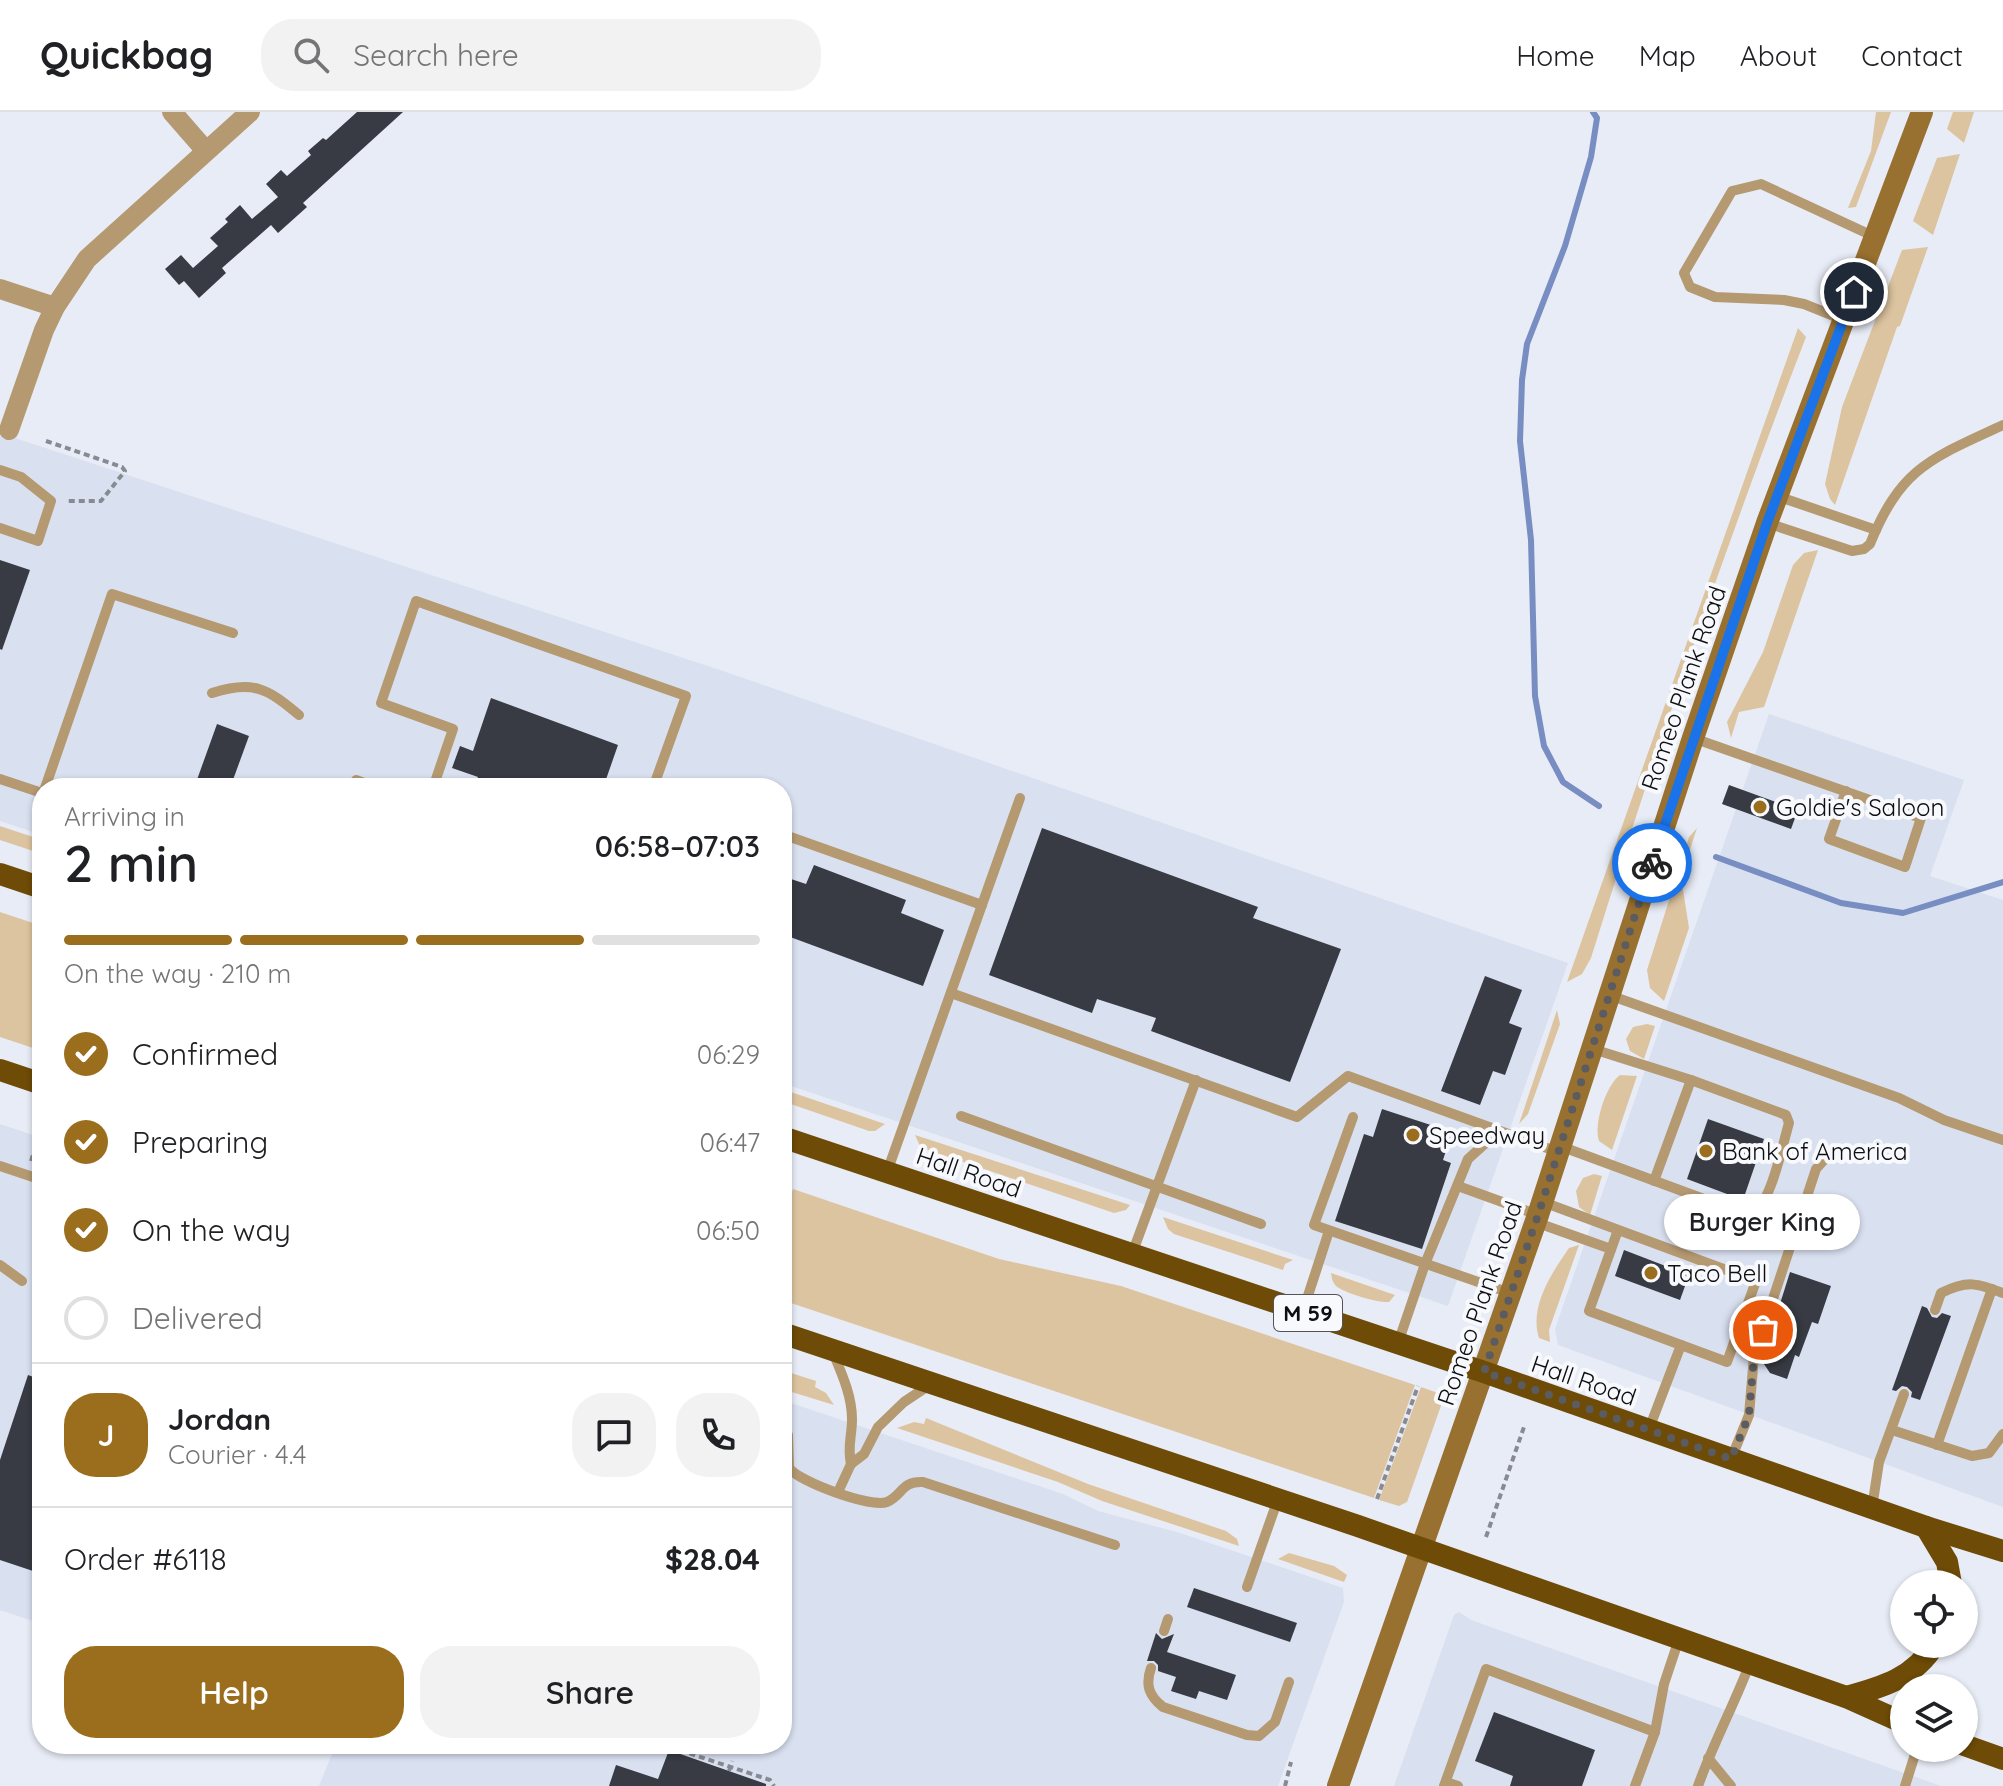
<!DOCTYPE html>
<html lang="en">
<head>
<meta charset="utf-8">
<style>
	:root { --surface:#fff; --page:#f2f2f2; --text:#202124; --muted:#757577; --line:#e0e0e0; --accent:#9b6e1d }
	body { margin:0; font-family:Quicksand,sans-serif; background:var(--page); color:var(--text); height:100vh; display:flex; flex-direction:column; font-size:30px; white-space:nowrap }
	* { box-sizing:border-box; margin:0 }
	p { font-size:26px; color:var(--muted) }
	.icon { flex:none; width:44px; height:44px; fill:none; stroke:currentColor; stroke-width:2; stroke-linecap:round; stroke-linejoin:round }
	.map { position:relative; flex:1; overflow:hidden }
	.panel { position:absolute; left:32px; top:666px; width:760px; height:976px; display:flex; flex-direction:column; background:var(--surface); border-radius:32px; box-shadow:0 2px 6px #0004 }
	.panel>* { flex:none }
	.tools { position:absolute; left:1890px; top:1458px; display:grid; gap:16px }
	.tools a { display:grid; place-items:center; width:88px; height:88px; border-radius:50%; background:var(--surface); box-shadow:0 2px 6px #0004; font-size:40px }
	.pin { position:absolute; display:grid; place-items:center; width:68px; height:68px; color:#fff; margin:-34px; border:4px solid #fff; border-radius:50%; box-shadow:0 2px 8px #0007 }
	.courier { position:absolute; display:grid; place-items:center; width:80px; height:80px; margin:-40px; border:6px solid #1a73e8; border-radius:50%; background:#fff; color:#222; box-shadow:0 2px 10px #0007 }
	.bubble { position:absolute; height:56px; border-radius:28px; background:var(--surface); box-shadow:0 2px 6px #0004; font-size:26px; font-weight:600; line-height:56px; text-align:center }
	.overview em { font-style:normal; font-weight:600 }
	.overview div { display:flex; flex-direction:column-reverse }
	.overview { display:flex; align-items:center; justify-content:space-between; height:136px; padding:0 32px }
	h1 { font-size:52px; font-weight:600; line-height:60px }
	.bar { display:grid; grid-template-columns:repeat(4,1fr); gap:12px 8px; align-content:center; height:96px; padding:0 32px }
	.bar i { height:10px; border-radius:6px; background:var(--line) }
	.bar .current { background:var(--accent) }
	.bar p { grid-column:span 4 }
	.line { display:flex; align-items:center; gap:20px; padding:0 32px; border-top:2px solid var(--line) }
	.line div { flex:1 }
	.round { display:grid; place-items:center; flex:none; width:84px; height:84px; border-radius:32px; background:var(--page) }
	ol { padding:0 32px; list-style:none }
	li { display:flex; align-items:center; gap:24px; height:88px }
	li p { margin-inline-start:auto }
	li .icon { padding:8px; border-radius:50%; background:var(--accent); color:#fff; stroke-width:4 }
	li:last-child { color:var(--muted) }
	li i { width:44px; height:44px; border:4px solid var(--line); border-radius:50% }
	.primary-button { display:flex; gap:16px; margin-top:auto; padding:16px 32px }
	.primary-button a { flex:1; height:92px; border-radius:32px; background:var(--accent); color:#fff; font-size:32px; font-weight:600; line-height:92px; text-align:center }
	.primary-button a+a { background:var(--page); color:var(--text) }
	header { display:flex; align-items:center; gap:48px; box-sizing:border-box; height:112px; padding:0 40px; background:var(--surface); border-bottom:2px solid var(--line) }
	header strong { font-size:38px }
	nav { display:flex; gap:44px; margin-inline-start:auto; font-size:28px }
	.search { width:560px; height:72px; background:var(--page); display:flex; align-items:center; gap:20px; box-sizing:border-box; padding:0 28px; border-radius:32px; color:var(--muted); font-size:30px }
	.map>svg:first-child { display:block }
	.built { fill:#d9e0f0 }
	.green { fill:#ddc4a0 }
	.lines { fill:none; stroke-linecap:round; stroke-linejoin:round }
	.stream { stroke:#788dc1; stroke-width:6 }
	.building { fill:#383b43 }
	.path { stroke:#878a91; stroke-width:4; stroke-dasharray:6 4; stroke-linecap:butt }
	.service { stroke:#b49971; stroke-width:10 }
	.minor { stroke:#b49971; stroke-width:20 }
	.secondary { stroke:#98702f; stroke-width:22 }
	.trunk { stroke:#6e4b06; stroke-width:22 }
	.done { stroke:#5a5c61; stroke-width:8; stroke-dasharray:0 14.4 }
	.route { stroke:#1a73e8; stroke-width:10 }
	.poi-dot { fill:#9b6e1d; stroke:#f8f9fd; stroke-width:3 }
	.labels { text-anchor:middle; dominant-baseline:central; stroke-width:8; stroke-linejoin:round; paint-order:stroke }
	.shield { fill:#f8f9fd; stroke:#545458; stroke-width:2 }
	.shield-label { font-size:22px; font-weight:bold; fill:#0d0e11 }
	.street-label { font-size:24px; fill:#0d0e11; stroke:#f8f9fd }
	.poi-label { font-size:24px; fill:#0d0e11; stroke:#f8f9fd; text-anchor:start }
</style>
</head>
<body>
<header>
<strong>Quickbag</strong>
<div class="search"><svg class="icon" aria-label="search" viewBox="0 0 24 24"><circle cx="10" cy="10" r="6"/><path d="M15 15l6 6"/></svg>Search here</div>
<nav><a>Home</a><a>Map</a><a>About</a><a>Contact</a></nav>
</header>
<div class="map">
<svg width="2003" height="1674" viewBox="0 0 2003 1674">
	<rect width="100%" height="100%" fill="#e8ecf6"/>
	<!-- built -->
	<g class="built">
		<path d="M0,321L720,558L1568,851L1448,1194L782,971V676H42V723L0,709Z"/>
		<path d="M1769,602L1964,668L1930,764L2003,788V1395L1558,1233L1555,1217Z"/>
		<path d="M0,1012L42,1026V1512L0,1498Z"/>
		<path d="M782,1288L1063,1382L1098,1399L1177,1420L1343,1476L1344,1490L1278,1674H319L336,1632H782Z"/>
		<path d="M1459,1500L1471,1508L1941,1674H1394L1454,1503Z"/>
	</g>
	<!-- green -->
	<g class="green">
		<path d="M1876,0H1891L1856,95L1848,96L1871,39Z"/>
		<path d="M1953,0H1974L1964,31L1947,17Z"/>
		<path d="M1960,42L1933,123L1913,109L1937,46Z"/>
		<path d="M1928,135L1900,214L1897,215L1835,393L1830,387L1825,372L1842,295L1902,138Z"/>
		<path d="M1798,216L1806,225C1727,430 1656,637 1591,846L1582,862L1567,870Z"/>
		<path d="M1818,438L1764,595L1739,600L1731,626L1727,610L1763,540L1793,453L1804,441Z"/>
		<path d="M0,714L42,728V742L0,728Z"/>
		<path d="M1697,716L1681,765L1689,816L1664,889L1650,876L1647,858L1689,725Z"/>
		<path d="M0,800L42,814V939L0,925Z"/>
		<path d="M1557,898L1560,912L1528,1002L1519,1012Z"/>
		<path d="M1647,912L1655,914L1644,947L1630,939L1626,927L1633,915Z"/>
		<path d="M1620,963L1637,964L1612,1038L1599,1029C1593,1013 1606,973 1620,963Z"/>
		<path d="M782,977L885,1012L875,1019H869L782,989Z"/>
		<path d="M915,1023L1130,1093L1126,1098L1114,1101L925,1037L920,1034Z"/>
		<path d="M1594,1062L1602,1064L1590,1103L1579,1095L1576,1079L1583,1066Z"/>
		<path d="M793,1077L999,1147L1121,1174L1415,1273L1374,1386L782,1188V1080L791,1082Z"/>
		<path d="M1163,1105L1293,1148L1285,1152L1283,1158L1174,1122L1168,1117Z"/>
		<path d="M1579,1133L1549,1218L1550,1230L1539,1226C1529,1195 1551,1162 1569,1136Z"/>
		<path d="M1331,1161L1395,1183L1389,1190C1378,1191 1344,1181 1336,1174C1332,1169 1332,1167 1331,1161Z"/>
		<path d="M782,1258L816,1269L815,1275L826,1281L834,1293L782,1277Z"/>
		<path d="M1421,1275L1438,1281L1443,1288L1407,1390L1399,1394L1379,1388Z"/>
		<path d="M926,1306L1088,1372L1226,1419L1237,1427L1239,1434L1102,1389L1058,1370L897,1316L914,1310L924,1312Z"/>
		<path d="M1289,1441L1334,1454L1347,1463L1344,1470L1278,1447Z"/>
	</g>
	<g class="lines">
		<!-- stream -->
		<g class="stream">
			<path d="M1593,0L1597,6L1591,45L1565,134L1527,232L1522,268L1520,329L1531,428L1535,584L1544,634L1563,670L1599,694"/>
			<path d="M1716,745L1841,791L1903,801L2003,770"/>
		</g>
	</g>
	<!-- building -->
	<g class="building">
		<path d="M357,0H403L303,91L307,95L278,121L271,113L222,156L226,161L199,186L184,169L179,173L165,157L181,143L193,156L218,134L210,126L228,110L225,107L240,93L252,107L278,85L266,72L281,58L287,64L311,43L308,39L323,26L326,28Z"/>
		<path d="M0,448L30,458L2,538L0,537Z"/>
		<path d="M491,586L618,633L603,676H474L478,665L452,656L460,634L473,639Z"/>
		<path d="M217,612L249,624L230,676H194Z"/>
		<path d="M1729,673L1798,698L1791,717L1722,692Z"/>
		<path d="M1042,716L1258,795L1253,806L1341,837L1290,970L1151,919L1156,906L1097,887L1092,901L989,863Z"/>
		<path d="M814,753L906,788L901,801L944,818L923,874L782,822V764L806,772Z"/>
		<path d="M1485,864L1522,878L1509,911L1522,916L1505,963L1493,959L1480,993L1441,979Z"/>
		<path d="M1382,997L1452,1020L1443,1048L1451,1051L1422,1137L1335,1109L1364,1022L1373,1025Z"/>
		<path d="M1708,1007L1764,1027L1743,1088L1687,1067Z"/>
		<path d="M1624,1138L1689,1163L1680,1188L1615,1164Z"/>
		<path d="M1790,1160L1831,1174L1818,1212L1812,1210L1799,1245L1795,1243L1787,1267L1770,1261L1762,1249Z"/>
		<path d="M1922,1194L1927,1196L1932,1205L1937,1206L1942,1201L1951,1204L1920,1288L1911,1285L1912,1280L1907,1275L1902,1274L1896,1279L1892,1278Z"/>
		<path d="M28,1263L42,1268V1462L0,1448V1348Z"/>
		<path d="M1194,1476L1297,1511L1290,1530L1187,1495Z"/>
		<path d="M1156,1521L1162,1527L1174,1522L1167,1540L1236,1563L1227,1588L1199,1579L1196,1587L1171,1579L1176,1565L1158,1559V1553L1154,1549H1147Z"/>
		<path d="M1494,1600L1595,1638L1582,1674H1510L1513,1664L1475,1649Z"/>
		<path d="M669,1638L766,1672V1674H609L616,1653L658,1667Z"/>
	</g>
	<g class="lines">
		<!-- path -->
		<g class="path">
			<path d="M46,329L122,355L125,359L101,389H66"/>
			<path d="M31,1049L40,1021"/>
			<path d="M1377,1387L1418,1274"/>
			<path d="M1486,1425L1525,1312"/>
			<path d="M661,1632L770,1668L774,1674"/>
			<path d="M729,1659L732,1649"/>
			<path d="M1285,1674L1291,1650"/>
		</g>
		<!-- service -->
		<g class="service">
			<path d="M1844,208L1804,192L1784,188L1715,185L1690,175L1684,161L1732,79L1761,72L1875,125"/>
			<path d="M0,358L21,365L51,389L38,429L0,416"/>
			<path d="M1777,384L1876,418"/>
			<path d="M1767,411L1852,439L1864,437L1870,432C1901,355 1932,346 2003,313"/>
			<path d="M212,581C253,568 267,576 299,603"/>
			<path d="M1693,626L1921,706L1905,755L1829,727L1846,679"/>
			<path d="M0,667L42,681"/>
			<path d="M45,676L112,482L233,521"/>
			<path d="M353,676L356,668L378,676"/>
			<path d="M437,676L435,670L453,617L381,591L416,489L686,584L653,676"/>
			<path d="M42,686L40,691L42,692"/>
			<path d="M782,722L982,793"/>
			<path d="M951,881L1297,1005L1348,964L1558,1040"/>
			<path d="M1609,883L1899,986L1944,1008L2003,1028"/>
			<path d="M961,1004L1261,1112"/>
			<path d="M1353,1005L1314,1113L1510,1181"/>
			<path d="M1560,1034L1750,1104C1771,1094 1782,1034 1789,1011L1786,1003L1691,968L1593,937"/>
			<path d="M0,1054L42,1068"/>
			<path d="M887,1060L1020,686"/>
			<path d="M1654,1069L1691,968"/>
			<path d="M1458,1074L1538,1103"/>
			<path d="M1543,1090L1756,1169L1727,1250L1589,1199L1618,1118"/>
			<path d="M1535,1110L1611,1137"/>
			<path d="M1132,1142L1196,968"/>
			<path d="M0,1153L22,1169"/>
			<path d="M1935,1198L1941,1181C1968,1168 1976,1171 2003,1181"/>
			<path d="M1303,1199L1329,1119"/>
			<path d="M1398,1231L1425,1152L1468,1047L1499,1019"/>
			<path d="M832,1238C841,1260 852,1283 852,1307C852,1325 847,1334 851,1352"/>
			<path d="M782,1314L788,1323L789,1356C799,1370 871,1396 887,1390C903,1383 901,1369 923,1370L1115,1433"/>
			<path d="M1649,1317L1681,1233"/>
			<path d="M1892,1318L1972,1344L1989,1341L2003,1322"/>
			<path d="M1937,1333L1992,1177"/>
			<path d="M1731,1347L1749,1303L1754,1244L1816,1057L1833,1038"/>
			<path d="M838,1380L851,1352L864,1342L878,1315L904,1290L931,1272"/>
			<path d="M1872,1396L1879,1350L1904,1282"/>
			<path d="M1247,1475L1278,1387"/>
			<path d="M1164,1519L1168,1507"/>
			<path d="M1151,1556C1145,1573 1149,1584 1163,1595L1247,1623L1259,1624L1275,1610L1289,1570"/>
			<path d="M1708,1646L1731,1674"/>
			<path d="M1446,1670L1458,1674"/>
			<path d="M1444,1674L1486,1557L1655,1620"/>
			<path d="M1635,1674L1655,1620L1664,1572L1679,1527"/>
			<path d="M1698,1674C1713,1632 1734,1593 1750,1551"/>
			<path d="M1905,1674L1917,1636"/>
		</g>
		<!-- minor -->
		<g class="minor">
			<path d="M172,0L206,39"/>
			<path d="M0,177L55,195"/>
			<path d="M9,318L44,218L55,195L87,147L250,0"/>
		</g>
		<!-- secondary -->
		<path class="secondary" d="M1338,1674L1538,1103L1693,626L1767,411L1922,0"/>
		<!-- trunk -->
		<g class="trunk">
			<path d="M0,762L42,776"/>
			<path d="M0,958L42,972"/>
			<path d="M782,1025L1484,1260L1926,1415L2003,1439"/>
			<path d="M782,1221L1358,1414L1846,1585L1904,1611"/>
			<path d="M1926,1415L1947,1450L1951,1472"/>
			<path d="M1846,1585C1883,1575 1914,1566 1935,1532"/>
			<path d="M1964,1633L2003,1647"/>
		</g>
	</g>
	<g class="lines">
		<!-- done -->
		<path class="done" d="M1652,751L1538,1103L1484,1260L1731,1347L1749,1303L1754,1244L1763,1218"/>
		<!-- route -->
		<path class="route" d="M1652,751L1767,411L1854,180"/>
	</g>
	<!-- markers -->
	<g class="poi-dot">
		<circle cx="1760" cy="695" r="8"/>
		<circle cx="1413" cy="1023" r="8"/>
		<circle cx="1706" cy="1039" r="8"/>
		<circle cx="1651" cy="1161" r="8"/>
	</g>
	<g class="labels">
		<!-- shield labels -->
		<rect class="shield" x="1274" y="1183" width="68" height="36" rx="6"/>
		<g class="shield-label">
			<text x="1308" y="1201">M 59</text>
		</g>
		<!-- street labels -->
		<g class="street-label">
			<text transform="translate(1683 576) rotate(-71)">Romeo Plank Road</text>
			<text transform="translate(969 1060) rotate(19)">Hall Road</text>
			<text transform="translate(1479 1191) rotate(-71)">Romeo Plank Road</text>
			<text transform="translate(1584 1268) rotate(19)">Hall Road</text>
		</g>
		<!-- poi labels -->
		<g class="poi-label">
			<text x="1776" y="695">Goldie's Saloon</text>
			<text x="1429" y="1023">Speedway</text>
			<text x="1722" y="1039">Bank of America</text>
			<text x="1667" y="1161">Taco Bell</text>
		</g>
	</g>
</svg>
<div class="tools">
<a><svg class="icon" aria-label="locate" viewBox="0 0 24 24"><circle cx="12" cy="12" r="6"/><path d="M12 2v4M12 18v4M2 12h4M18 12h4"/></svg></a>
<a><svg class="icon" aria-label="layers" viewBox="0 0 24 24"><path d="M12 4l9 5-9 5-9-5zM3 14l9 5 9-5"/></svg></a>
</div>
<div class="pin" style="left:1763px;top:1218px;background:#ea580c"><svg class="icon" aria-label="bag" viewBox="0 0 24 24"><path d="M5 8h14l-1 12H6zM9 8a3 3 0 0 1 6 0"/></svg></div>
<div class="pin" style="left:1854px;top:180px;background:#1f2937"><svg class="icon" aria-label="home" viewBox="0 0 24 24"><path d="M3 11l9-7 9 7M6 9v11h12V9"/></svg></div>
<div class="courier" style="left:1652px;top:751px"><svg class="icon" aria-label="bike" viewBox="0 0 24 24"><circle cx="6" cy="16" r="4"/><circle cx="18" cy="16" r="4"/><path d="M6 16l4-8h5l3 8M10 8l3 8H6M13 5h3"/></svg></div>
<div class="bubble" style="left:1664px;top:1082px;width:196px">Burger King</div>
<section class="panel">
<div class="overview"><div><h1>2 min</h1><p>Arriving in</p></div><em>06:58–07:03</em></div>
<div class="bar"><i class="current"></i><i class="current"></i><i class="current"></i><i></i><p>On the way · 210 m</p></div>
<ol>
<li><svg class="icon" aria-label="check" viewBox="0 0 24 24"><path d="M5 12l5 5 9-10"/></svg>Confirmed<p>06:29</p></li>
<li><svg class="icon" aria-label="check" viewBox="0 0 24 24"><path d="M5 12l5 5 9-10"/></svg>Preparing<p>06:47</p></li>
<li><svg class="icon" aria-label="check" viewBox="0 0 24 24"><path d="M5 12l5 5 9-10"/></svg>On the way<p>06:50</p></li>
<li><i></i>Delivered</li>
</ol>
<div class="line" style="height:144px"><b class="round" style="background:var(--accent);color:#fff">J</b><div><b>Jordan</b><p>Courier · 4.4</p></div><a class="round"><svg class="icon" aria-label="chat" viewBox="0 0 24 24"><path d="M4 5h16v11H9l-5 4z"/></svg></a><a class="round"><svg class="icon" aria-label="phone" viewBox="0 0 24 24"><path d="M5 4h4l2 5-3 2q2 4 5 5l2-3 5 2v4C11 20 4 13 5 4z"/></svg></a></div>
<div class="line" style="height:104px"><div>Order #6118</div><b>$28.04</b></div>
<div class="primary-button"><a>Help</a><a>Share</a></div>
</section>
</div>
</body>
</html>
